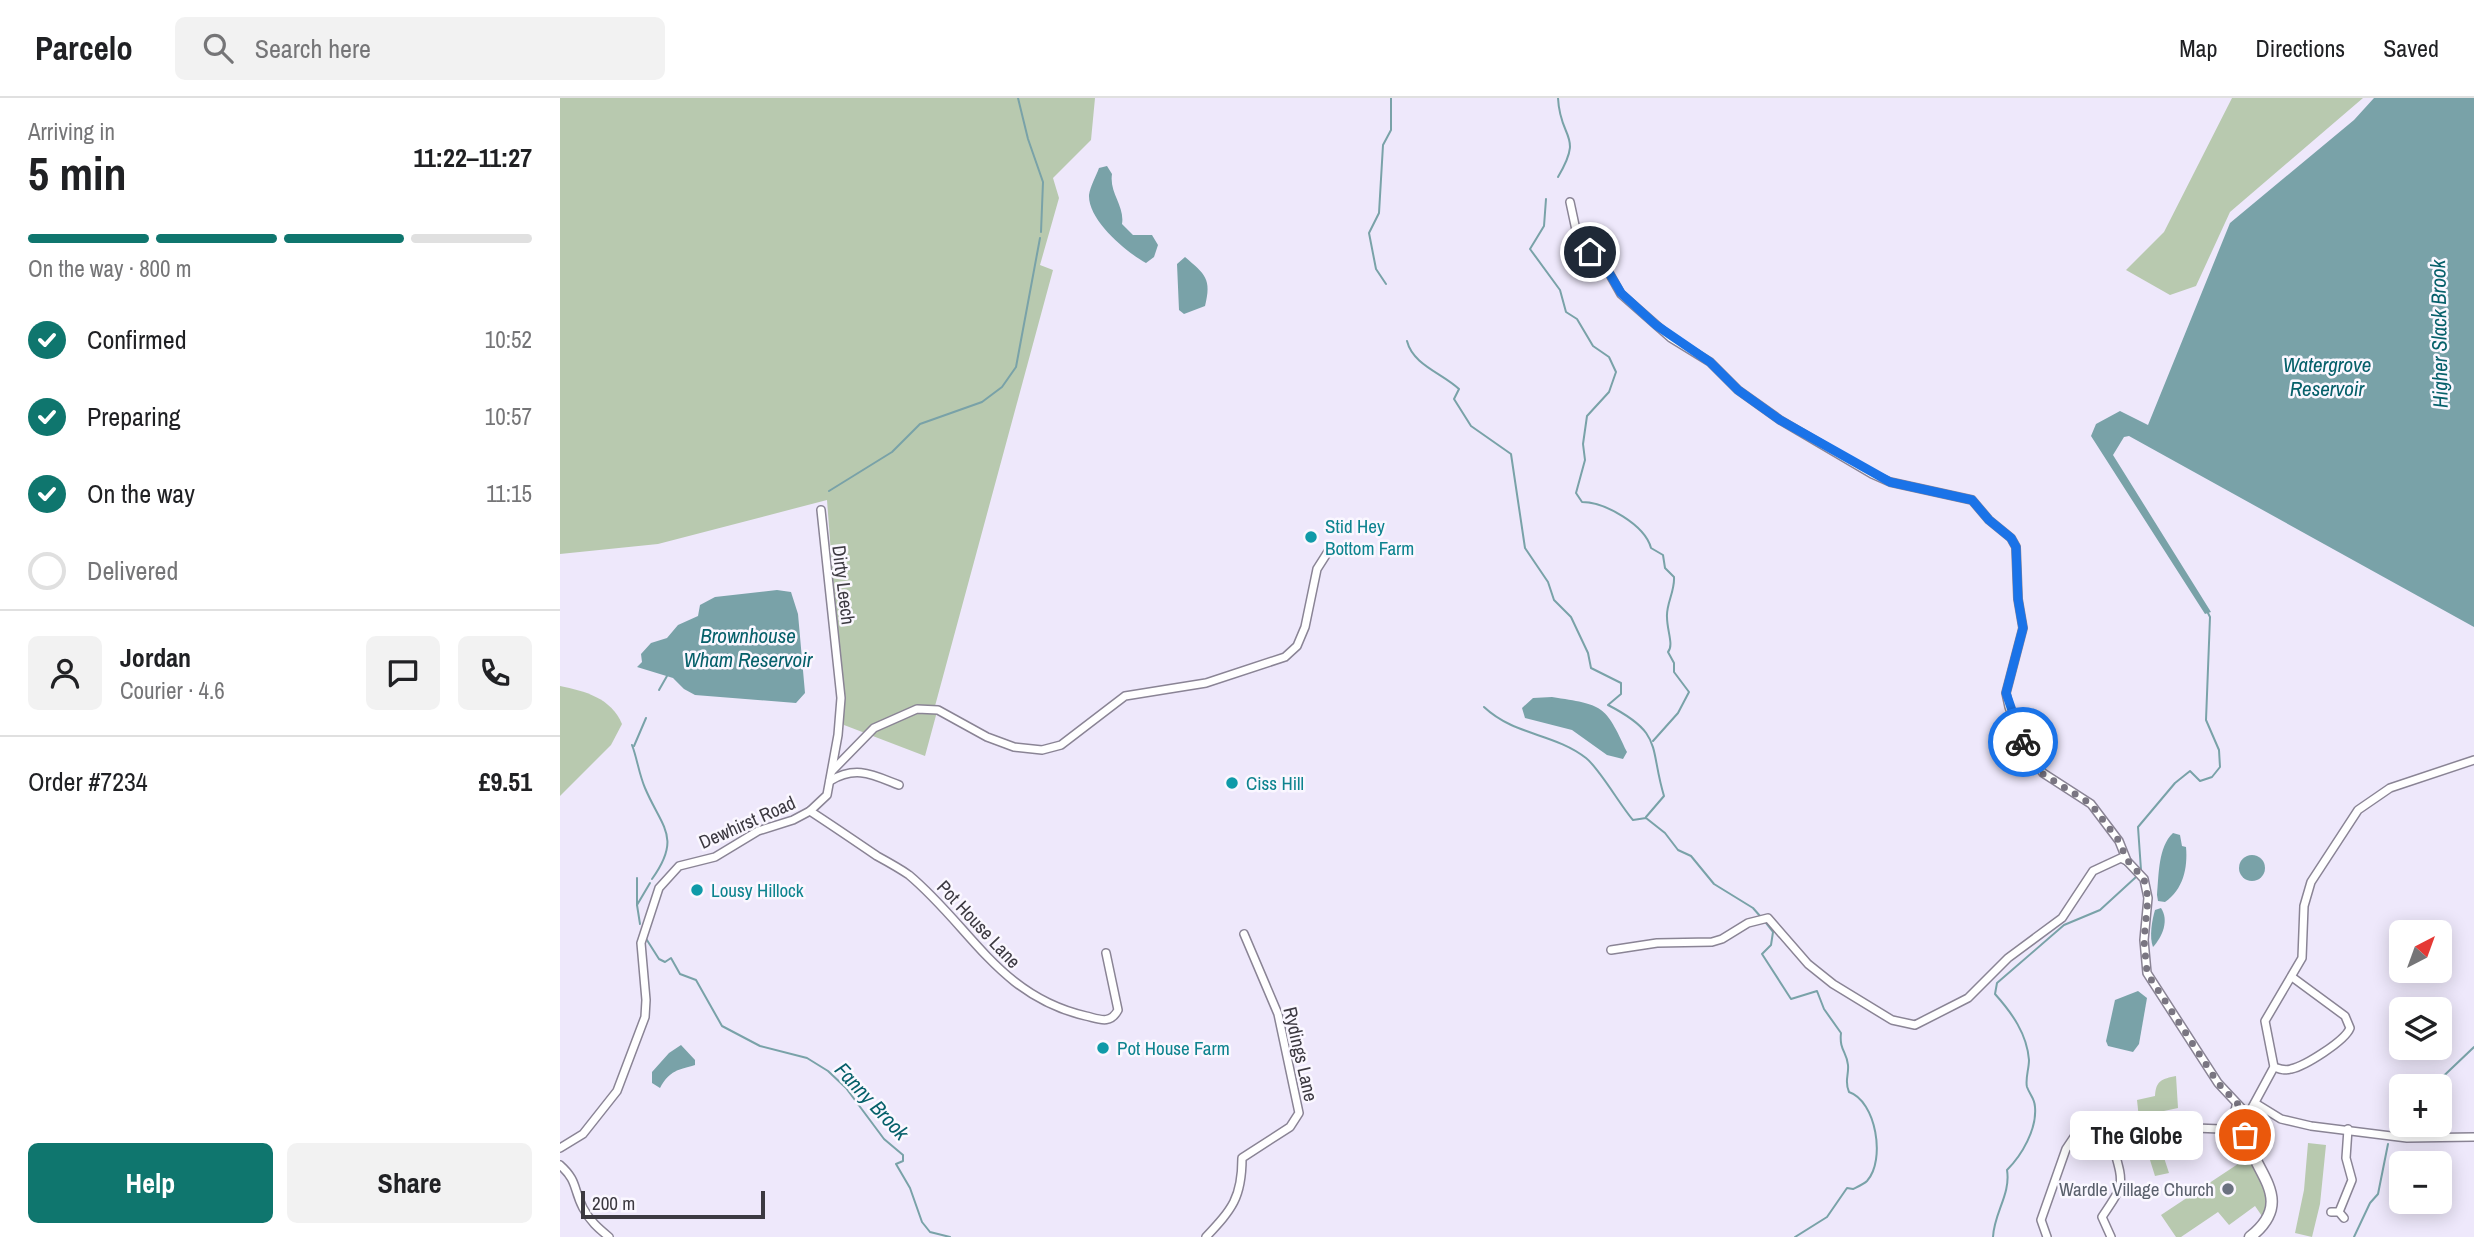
<!DOCTYPE html>
<html lang="en">
<head>
<meta charset="utf-8">
<style>
	:root { --surface:#fff; --page:#f2f2f2; --text:#202124; --muted:#757577; --line:#e0e0e0; --accent:#0f766e }
	body { margin:0; font-family:"Archivo Narrow",sans-serif; background:var(--page); color:var(--text); height:100vh; display:flex; flex-direction:column; font-size:26px; white-space:nowrap }
	* { box-sizing:border-box; margin:0 }
	p { font-size:23px; color:var(--muted) }
	.icon { flex:none; width:38px; height:38px; fill:none; stroke:currentColor; stroke-width:2; stroke-linecap:round; stroke-linejoin:round }
	.map { position:relative; flex:1; overflow:hidden }
	.panel { display:flex; flex-direction:column; background:var(--surface); width:560px }
	.panel>* { flex:none }
	.needle { width:46px; rotate:41deg }
	.buttons { position:absolute; left:1829px; top:822px; display:grid; gap:14px }
	.buttons a { display:grid; place-items:center; width:63px; height:63px; border-radius:10px; background:var(--surface); box-shadow:0 4px 18px #0003; font-size:35px }
	.scale { position:absolute; left:21px; bottom:18px; width:184px; box-sizing:border-box; padding-left:7px; border:4px solid #3c3941; border-top:0; font-size:19px; line-height:24px; white-space:nowrap; color:#3c3941; -webkit-text-stroke:5px #faf7ff; paint-order:stroke }
	.pin { position:absolute; display:grid; place-items:center; width:60px; height:60px; color:#fff; margin:-30px; border:4px solid #fff; border-radius:50%; box-shadow:0 2px 7px #0007 }
	.courier { position:absolute; display:grid; place-items:center; width:70px; height:70px; margin:-35px; border:5px solid #1a73e8; border-radius:50%; background:#fff; color:#222; box-shadow:0 2px 9px #0007 }
	.bubble { position:absolute; height:49px; border-radius:10px; background:var(--surface); box-shadow:0 4px 18px #0003; font-size:23px; font-weight:700; line-height:49px; text-align:center }
	.summary em { font-style:normal; font-weight:700 }
	.summary div { display:flex; flex-direction:column-reverse }
	.summary { display:flex; align-items:center; justify-content:space-between; height:119px; padding:0 28px }
	h1 { font-size:46px; font-weight:700; line-height:52px }
	.bar { display:grid; grid-template-columns:repeat(4,1fr); gap:10px 7px; align-content:center; height:84px; padding:0 28px }
	.bar i { height:9px; border-radius:5px; background:var(--line) }
	.bar .active { background:var(--accent) }
	.bar p { grid-column:span 4 }
	.line { display:flex; align-items:center; gap:18px; padding:0 28px; border-top:2px solid var(--line) }
	.line div { flex:1 }
	.round { display:grid; place-items:center; flex:none; width:74px; height:74px; border-radius:10px; background:var(--page) }
	ol { padding:0 28px; list-style:none }
	li { display:flex; align-items:center; gap:21px; height:77px }
	li p { margin-inline-start:auto }
	li .icon { padding:7px; border-radius:50%; background:var(--accent); color:#fff; stroke-width:4 }
	li:last-child { color:var(--muted) }
	li i { width:38px; height:38px; border:4px solid var(--line); border-radius:50% }
	.button { display:flex; gap:14px; margin-top:auto; padding:14px 28px }
	.button a { flex:1; height:80px; border-radius:10px; background:var(--accent); color:#fff; font-size:28px; font-weight:700; line-height:80px; text-align:center }
	.button a+a { background:var(--page); color:var(--text) }
	header { display:flex; align-items:center; gap:42px; box-sizing:border-box; height:98px; padding:0 35px; background:var(--surface); border-bottom:2px solid var(--line) }
	header strong { font-size:33px }
	nav { display:flex; gap:38px; margin-inline-start:auto; font-size:24px }
	.search { width:490px; height:63px; background:var(--page); display:flex; align-items:center; gap:18px; box-sizing:border-box; padding:0 24px; border-radius:10px; color:var(--muted); font-size:26px }
	main { display:flex; flex:1; min-height:0 }
	.map>svg:first-child { display:block }
	.green { fill:#b8c9af }
	.water { fill:#79a2a8 }
	.lines { fill:none; stroke-linecap:round; stroke-linejoin:round }
	.stream { stroke:#79a2a8; stroke-width:2 }
	.street-casing { stroke:#8a8495; stroke-width:10 }
	.secondary-casing { stroke:#8a8495; stroke-width:13 }
	.street { stroke:#fff; stroke-width:7 }
	.secondary { stroke:#fff; stroke-width:10 }
	.done { stroke:#7a7682; stroke-width:7; stroke-dasharray:0 12.6 }
	.route { stroke:#1a73e8; stroke-width:9 }
	.culture-dot { fill:#0f9aa8; stroke:#faf7ff; stroke-width:2.5 }
	.worship-dot { fill:#6b7280; stroke:#faf7ff; stroke-width:2.5 }
	.labels { text-anchor:middle; dominant-baseline:central; stroke-width:5; stroke-linejoin:round; paint-order:stroke }
	.culture-label { font-size:19px; fill:#0d838f; stroke:#faf7ff; text-anchor:start }
	.street-label { font-size:19px; fill:#3c3941; stroke:#faf7ff }
	.worship-label { font-size:19px; fill:#5b616d; stroke:#faf7ff; text-anchor:end }
	.water-label { font-size:21px; font-style:italic; fill:#06606a; stroke:#faf7ff }
</style>
</head>
<body>
<header>
<strong>Parcelo</strong>
<div class="search"><svg class="icon" aria-label="search" viewBox="0 0 24 24"><circle cx="10" cy="10" r="6"/><path d="M15 15l6 6"/></svg>Search here</div>
<nav><a>Map</a><a>Directions</a><a>Saved</a></nav>
</header>
<main>
<section class="panel">
<div class="summary"><div><h1>5 min</h1><p>Arriving in</p></div><em>11:22–11:27</em></div>
<div class="bar"><i class="active"></i><i class="active"></i><i class="active"></i><i></i><p>On the way · 800 m</p></div>
<ol>
<li><svg class="icon" aria-label="check" viewBox="0 0 24 24"><path d="M5 12l5 5 9-10"/></svg>Confirmed<p>10:52</p></li>
<li><svg class="icon" aria-label="check" viewBox="0 0 24 24"><path d="M5 12l5 5 9-10"/></svg>Preparing<p>10:57</p></li>
<li><svg class="icon" aria-label="check" viewBox="0 0 24 24"><path d="M5 12l5 5 9-10"/></svg>On the way<p>11:15</p></li>
<li><i></i>Delivered</li>
</ol>
<div class="line" style="height:126px"><a class="round"><svg class="icon" aria-label="person" viewBox="0 0 24 24"><circle cx="12" cy="8" r="4"/><path d="M4 21q1-7 8-7t8 7"/></svg></a><div><b>Jordan</b><p>Courier · 4.6</p></div><a class="round"><svg class="icon" aria-label="chat" viewBox="0 0 24 24"><path d="M4 5h16v11H9l-5 4z"/></svg></a><a class="round"><svg class="icon" aria-label="phone" viewBox="0 0 24 24"><path d="M5 4h4l2 5-3 2q2 4 5 5l2-3 5 2v4C11 20 4 13 5 4z"/></svg></a></div>
<div class="line" style="height:91px"><div>Order #7234</div><b>£9.51</b></div>
<div class="button"><a>Help</a><a>Share</a></div>
</section>
<div class="map">
<svg width="1914" height="1139" viewBox="0 0 1914 1139">
	<rect width="100%" height="100%" fill="#eee8fb"/>
	<!-- green -->
	<g class="green">
		<path d="M0,0H535L531,42L493,80L499,100L480,167L493,172L375,608L378,610L365,658L284,627L267,402L98,446L0,456Z"/>
		<path d="M1672,0H1803L1670,114L1636,188L1610,197L1566,172L1604,134Z"/>
		<path d="M0,588C25,593 51,600 62,626L51,647L0,698Z"/>
		<path d="M1616,978L1618,1010L1604,1013V1028L1593,1026L1609,1075L1595,1078L1580,1030L1577,1002L1595,998C1596,982 1602,981 1616,978Z"/>
		<path d="M1748,1045L1766,1047L1760,1106L1752,1139L1735,1135L1744,1092Z"/>
		<path d="M1690,1058C1703,1077 1710,1098 1704,1121L1695,1108L1669,1127L1658,1114L1621,1139H1616L1601,1117Z"/>
	</g>
	<!-- water -->
	<g class="water">
		<path d="M1814,0H1914V529L1569,338L1564,339L1553,357L1651,514L1645,516L1531,338L1536,326L1560,313L1588,327L1670,125L1794,22Z"/>
		<path d="M547,68L552,76C549,95 565,108 562,126L573,137H592L598,147L594,159L586,165C566,154 528,122 529,97C530,89 536,78 539,70Z"/>
		<path d="M625,159C645,176 652,181 645,208L624,216L619,212L617,166Z"/>
		<path d="M217,492L231,494L238,516L245,595L236,605L135,597L124,591L113,580L77,569L82,564L81,556L91,545L107,540L118,527L138,518L140,507L155,499Z"/>
		<path d="M992,599C1043,607 1045,606 1067,654L1063,661L1047,657L1012,632L965,620L962,610L973,600Z"/>
		<path d="M1613,735L1620,737L1622,748L1626,749C1628,770 1623,792 1605,804L1598,803L1597,797C1599,777 1598,749 1613,735Z"/>
		<circle cx="1692" cy="770" r="13"/>
		<path d="M1601,810C1609,822 1603,838 1593,849C1589,839 1592,822 1595,812Z"/>
		<path d="M1578,893L1587,900L1579,946L1573,954L1548,948L1546,943L1555,902Z"/>
		<path d="M121,947L135,962V967C118,972 110,972 100,990L92,985V974L109,955Z"/>
	</g>
	<g class="lines">
		<!-- stream -->
		<g class="stream">
			<path d="M458,0L468,41L483,84L481,134"/>
			<path d="M998,79C1024,35 1000,43 998,0"/>
			<path d="M986,101L984,128L970,151L1000,192L1006,214L1017,221L1033,248L1049,259L1056,274L1049,294L1027,318L1023,346L1025,362L1016,395L1022,404C1045,404 1085,427 1091,450L1103,457L1105,470L1114,479C1115,493 1106,506 1107,519C1107,533 1114,547 1108,554L1114,565V574L1129,594L1118,615L1093,643"/>
			<path d="M826,186L816,171L809,135L819,115L823,47L831,32V0"/>
			<path d="M847,243C853,267 882,275 899,291L894,301L911,328L951,356L965,450L988,484L994,502L1011,519L1028,555L1031,570L1061,585V596L1048,607C1104,636 1089,648 1104,698L1086,719"/>
			<path d="M269,393L332,354L360,326L422,304L442,289L456,269L480,140"/>
			<path d="M99,592L107,578"/>
			<path d="M924,609C955,638 994,635 1026,660C1039,670 1060,707 1073,722L1086,720L1105,735L1118,752L1131,758L1154,786L1193,810L1200,818"/>
			<path d="M72,647C77,660 79,676 85,690C102,730 122,739 92,781"/>
			<path d="M74,648L86,620"/>
			<path d="M1581,772L1578,729L1615,685L1630,673L1640,683L1652,679L1660,669L1659,652L1646,622L1650,519L1647,513"/>
			<path d="M77,780V807"/>
			<path d="M1206,825L1213,834L1211,847L1202,856L1231,901L1257,893L1264,911L1281,935C1279,952 1287,954 1288,967C1289,978 1284,983 1289,994C1316,1003 1326,1062 1307,1083C1304,1086 1297,1089 1293,1091L1287,1090L1267,1119L1235,1139"/>
			<path d="M80,826L77,807L90,785"/>
			<path d="M85,839L99,861L105,864L111,860L120,876L136,882L162,928L200,948L247,960L268,973L286,990L324,1041L343,1057V1063L336,1066L350,1090L362,1124L370,1134L390,1139"/>
			<path d="M1872,989L1914,949"/>
			<path d="M1433,1139C1434,1115 1451,1096 1447,1072C1462,1057 1477,1031 1475,1009C1475,1001 1470,997 1467,989C1465,981 1469,971 1469,962C1467,936 1452,915 1435,896L1437,885L1504,827L1540,812L1576,779"/>
			<path d="M1794,1139L1810,1105L1818,1096L1828,1046"/>
		</g>
		<!-- street casing -->
		<g class="street-casing">
			<g id="street">
				<path d="M1010,104L1016,132L1022,147L1048,173L1061,196L1111,240L1150,264L1178,292L1220,322L1312,376L1330,384L1412,402L1429,422L1451,440L1456,449L1458,501L1463,530L1446,595L1449,609L1465,651L1483,675L1531,706L1559,743L1567,763L1584,781L1588,800L1584,842L1587,875L1658,985L1688,1017L1714,969L1705,923L1742,860L1744,808L1751,784L1798,712L1830,690L1914,662"/>
				<path d="M272,673L314,630L357,611L378,612L427,639L454,649L482,652L501,647L565,598L646,585L725,559L737,548L745,529L757,471L771,449"/>
				<path d="M270,683C296,667 313,677 339,687"/>
				<path d="M250,713C273,728 295,743 317,758C328,764 339,770 349,777C411,829 439,898 526,918C539,921 550,927 558,912L546,855"/>
				<path d="M1051,852L1097,845L1152,844L1162,841L1188,825L1208,820L1248,866L1273,886L1332,922L1355,927L1408,900L1448,860L1502,820L1533,773L1561,760L1567,763"/>
				<path d="M1714,969C1720,971 1724,973 1731,971C1745,968 1785,943 1790,930L1785,918L1732,879"/>
				<path d="M1695,1005L1721,1021L1751,1028L1847,1040L1914,1039"/>
				<path d="M1611,1029L1685,1032"/>
				<path d="M1671,1032L1676,1008"/>
				<path d="M0,1050L23,1036L57,993L85,919L86,902L81,845L99,790L119,768L155,759L198,733L233,722L250,713L267,697L278,637L281,600L261,412"/>
				<path d="M0,1067C18,1083 13,1091 23,1110C30,1123 38,1130 49,1139"/>
				<path d="M1771,1114H1779L1784,1120"/>
				<path d="M1779,1114L1792,1082L1786,1060L1788,1031"/>
				<path d="M646,1139C672,1111 682,1100 682,1060L730,1029L739,1015L718,916L684,836"/>
				<path d="M1487,1139L1481,1122L1506,1051L1514,1039L1530,1034L1553,1048C1564,1087 1565,1085 1542,1119L1551,1139"/>
			</g>
		</g>
		<!-- secondary casing -->
		<g class="secondary-casing">
			<path id="secondary" d="M1688,1017C1674,1065 1746,1095 1690,1139"/>
		</g>
		<!-- street -->
		<use href="#street" class="street"/>
		<!-- secondary -->
		<use href="#secondary" class="secondary"/>
	</g>
	<g class="lines">
		<!-- done -->
		<path class="done" d="M1463,644L1483,676L1531,706L1559,743L1567,762L1584,781L1588,800L1584,842L1587,875L1658,985L1688,1017L1685,1037"/>
		<!-- route -->
		<path class="route" d="M1030,154L1048,173L1061,195L1096,227L1150,264L1178,292L1220,322L1330,384L1412,402L1429,422L1451,440L1456,449L1458,501L1463,530L1446,595L1463,644"/>
	</g>
	<!-- markers -->
	<g class="culture-dot">
		<circle cx="751" cy="439" r="7"/>
		<circle cx="672" cy="685" r="7"/>
		<circle cx="137" cy="792" r="7"/>
		<circle cx="543" cy="950" r="7"/>
	</g>
	<circle class="worship-dot" cx="1668" cy="1091" r="7"/>
	<g class="labels">
		<!-- culture labels -->
		<g class="culture-label">
			<text x="765" y="428">Stid Hey<tspan x="765" dy="22">Bottom Farm</tspan></text>
			<text x="686" y="685">Ciss Hill</text>
			<text x="151" y="792">Lousy Hillock</text>
			<text x="557" y="950">Pot House Farm</text>
		</g>
		<!-- street labels -->
		<g class="street-label">
			<text transform="translate(284 487) rotate(83)">Dirty Leech</text>
			<text transform="translate(187 724) rotate(-24)">Dewhirst Road</text>
			<text transform="translate(419 826) rotate(47)">Pot House Lane</text>
			<text transform="translate(741 956) rotate(77)">Rydings Lane</text>
		</g>
		<!-- worship labels -->
		<g class="worship-label">
			<text x="1654" y="1091">Wardle Village Church</text>
		</g>
		<!-- water labels -->
		<g class="water-label">
			<text transform="translate(1879 236) rotate(-91)">Higher Slack Brook</text>
			<text x="1767" y="266">Watergrove<tspan x="1767" dy="24">Reservoir</tspan></text>
			<text x="188" y="537">Brownhouse<tspan x="188" dy="24">Wham Reservoir</tspan></text>
			<text transform="translate(312 1003) rotate(47)">Fanny Brook</text>
		</g>
	</g>
</svg>
<div class="buttons">
<a><svg class="needle" viewBox="-14 -14 28 28"><path d="M0-13l5 13h-10z" fill="#e53935"/><path d="M0 13l5-13h-10z" fill="#757577"/></svg></a>
<a><svg class="icon" aria-label="layers" viewBox="0 0 24 24"><path d="M12 4l9 5-9 5-9-5zM3 14l9 5 9-5"/></svg></a>
<a>+</a>
<a>−</a>
</div>
<div class="scale">200 m</div>
<div class="pin" style="left:1685px;top:1037px;background:#ea580c"><svg class="icon" aria-label="bag" viewBox="0 0 24 24"><path d="M5 8h14l-1 12H6zM9 8a3 3 0 0 1 6 0"/></svg></div>
<div class="pin" style="left:1030px;top:154px;background:#1f2937"><svg class="icon" aria-label="home" viewBox="0 0 24 24"><path d="M3 11l9-7 9 7M6 9v11h12V9"/></svg></div>
<div class="courier" style="left:1463px;top:644px"><svg class="icon" aria-label="bike" viewBox="0 0 24 24"><circle cx="6" cy="16" r="4"/><circle cx="18" cy="16" r="4"/><path d="M6 16l4-8h5l3 8M10 8l3 8H6M13 5h3"/></svg></div>
<div class="bubble" style="left:1510px;top:1013px;width:133px">The Globe</div>
</div>
</main>
</body>
</html>
